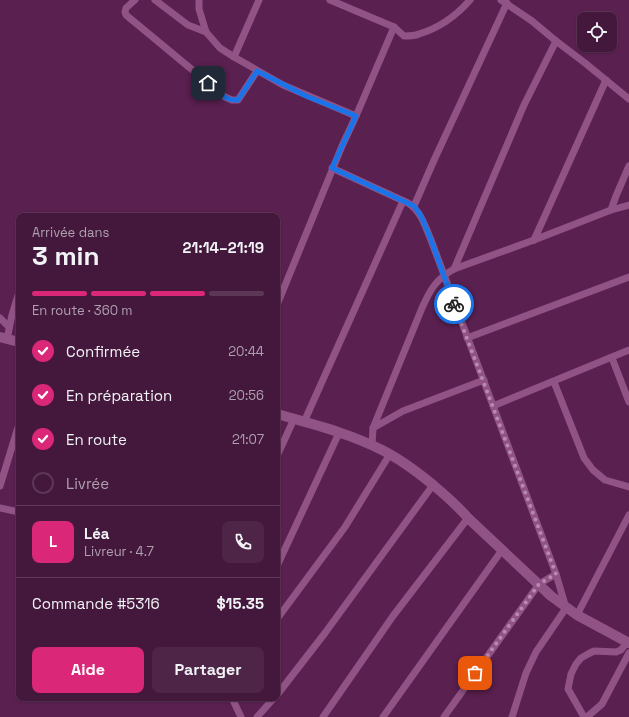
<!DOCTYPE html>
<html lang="fr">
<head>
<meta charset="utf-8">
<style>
	:root { --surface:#44183c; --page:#4e2547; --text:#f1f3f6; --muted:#afa0af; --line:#5c3756; --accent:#db2777 }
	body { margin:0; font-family:"Space Grotesk",sans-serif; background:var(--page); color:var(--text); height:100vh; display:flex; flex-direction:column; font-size:15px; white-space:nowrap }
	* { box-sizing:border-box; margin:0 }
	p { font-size:13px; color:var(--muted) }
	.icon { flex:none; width:22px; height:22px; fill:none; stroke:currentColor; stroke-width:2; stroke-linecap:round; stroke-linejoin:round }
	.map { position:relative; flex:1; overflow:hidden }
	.sheet { position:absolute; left:16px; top:213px; width:264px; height:488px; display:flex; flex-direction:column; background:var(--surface); border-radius:8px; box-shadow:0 1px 3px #0004,0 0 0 1px var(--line) }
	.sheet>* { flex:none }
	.fabs { position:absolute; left:577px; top:12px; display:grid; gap:8px }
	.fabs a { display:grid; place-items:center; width:40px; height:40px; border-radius:8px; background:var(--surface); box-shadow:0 1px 3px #0004,0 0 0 1px var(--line); font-size:20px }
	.pin { position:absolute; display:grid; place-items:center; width:34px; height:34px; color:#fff; margin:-17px; border-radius:8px; box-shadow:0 2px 6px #0006 }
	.courier { position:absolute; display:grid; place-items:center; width:40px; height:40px; margin:-20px; border:3px solid #1a73e8; border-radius:50%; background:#fff; color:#222; box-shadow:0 1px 5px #0007 }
	.summary em { font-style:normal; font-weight:800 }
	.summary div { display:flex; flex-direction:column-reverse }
	.summary { display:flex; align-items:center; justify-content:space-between; height:68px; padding:0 16px }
	h1 { font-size:26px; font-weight:800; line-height:30px }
	.bar { display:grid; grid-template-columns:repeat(4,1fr); gap:6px 4px; align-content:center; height:48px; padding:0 16px }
	.bar i { height:5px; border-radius:3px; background:var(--line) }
	.bar .active { background:var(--accent) }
	.bar p { grid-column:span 4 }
	.line { display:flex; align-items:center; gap:10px; padding:0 16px; border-top:1px solid var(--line) }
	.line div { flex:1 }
	.round { display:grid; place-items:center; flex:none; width:42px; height:42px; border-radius:8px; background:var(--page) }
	ol { padding:0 16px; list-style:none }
	li { display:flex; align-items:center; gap:12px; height:44px }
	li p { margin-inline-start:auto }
	li .icon { padding:4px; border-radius:50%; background:var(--accent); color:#fff; stroke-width:4 }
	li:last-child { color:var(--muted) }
	li i { width:22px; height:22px; border:2px solid var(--line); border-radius:50% }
	.action { display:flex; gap:8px; margin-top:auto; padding:8px 16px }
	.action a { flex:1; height:46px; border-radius:8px; background:var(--accent); color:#fff; font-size:16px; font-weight:800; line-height:46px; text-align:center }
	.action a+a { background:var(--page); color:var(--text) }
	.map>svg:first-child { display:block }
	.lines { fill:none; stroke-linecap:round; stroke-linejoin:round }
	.street { stroke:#915385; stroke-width:7 }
	.secondary { stroke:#915385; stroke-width:10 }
	.done { stroke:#b78bae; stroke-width:4; stroke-dasharray:0 7.2 }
	.route { stroke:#1a73e8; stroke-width:5 }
</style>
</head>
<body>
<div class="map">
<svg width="629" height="717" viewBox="0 0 629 717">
	<rect width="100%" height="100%" fill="#5a2050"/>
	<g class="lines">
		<!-- street -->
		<g class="street">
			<path d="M135,0L126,8L125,12L126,15L225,97L232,100H238L257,71"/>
			<path d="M155,0L188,25L206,32L220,48L234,57L283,85L356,116"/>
			<path d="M199,0V9L206,32"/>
			<path d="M330,0L394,27L404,36C409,36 415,36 419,34C439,28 457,15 470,0"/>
			<path d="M501,0L532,21L556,41L585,63L629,99"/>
			<path d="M234,57L259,0"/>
			<path d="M332,168L408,203C421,211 425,226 431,240L556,574L566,608L536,652L526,673L512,717"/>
			<path d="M414,206L435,158L507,3"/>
			<path d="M611,210L616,196L629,166"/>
			<path d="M534,240L606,80"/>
			<path d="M454,269L524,105L556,41"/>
			<path d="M277,305L342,146L356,116L394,27"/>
			<path d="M0,318L9,327"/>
			<path d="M467,338L629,277"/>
			<path d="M7,339L12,315L19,292"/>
			<path d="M612,358L629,402"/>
			<path d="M554,382L584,458L593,470L605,480L629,487"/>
			<path d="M493,406L629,350"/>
			<path d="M304,422L403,201"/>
			<path d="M373,428L403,411L484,380"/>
			<path d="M372,445L373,428L422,308C430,290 436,279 454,269L534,240L611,210L629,205"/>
			<path d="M277,456L294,419"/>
			<path d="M0,486L19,424"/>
			<path d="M0,508L19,512"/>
			<path d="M277,566L339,433"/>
			<path d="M577,615L629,515"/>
			<path d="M277,619L345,527L390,454"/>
			<path d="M277,695L325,633L433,485"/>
			<path d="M232,698L241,717"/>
			<path d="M257,717L274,698"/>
			<path d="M323,717L393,616L468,518"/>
			<path d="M383,717L502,550"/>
			<path d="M444,717L539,584L556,574"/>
			<path d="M584,717L568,689L571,674L576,664L581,658L588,654L594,651L616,652L621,650L627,642"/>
			<path d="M587,717L602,704L629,653"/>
		</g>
		<!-- secondary -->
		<g class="secondary">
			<path d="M0,337L19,342"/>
			<path d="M277,414C312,424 349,433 382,450C400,459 416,471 432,484C445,495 457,505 468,518L551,596L577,615L629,643"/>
		</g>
	</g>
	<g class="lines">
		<!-- done -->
		<path class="done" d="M454,304L556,574L539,584L475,673"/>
		<!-- route -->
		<path class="route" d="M208,83C216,91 225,101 238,100L257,71L306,96L356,116L342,146L332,168L414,206L421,216L431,240L454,304"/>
	</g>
</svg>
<div class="fabs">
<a><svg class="icon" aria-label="locate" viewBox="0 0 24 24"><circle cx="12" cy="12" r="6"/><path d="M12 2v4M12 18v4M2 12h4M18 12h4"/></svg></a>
</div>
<div class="pin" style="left:475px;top:673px;background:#ea580c"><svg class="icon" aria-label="bag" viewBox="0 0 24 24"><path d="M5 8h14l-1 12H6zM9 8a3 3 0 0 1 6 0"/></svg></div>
<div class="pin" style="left:208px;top:83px;background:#1f2937"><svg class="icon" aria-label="home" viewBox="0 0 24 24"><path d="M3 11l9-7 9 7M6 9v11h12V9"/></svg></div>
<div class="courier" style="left:454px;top:304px"><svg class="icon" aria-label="bike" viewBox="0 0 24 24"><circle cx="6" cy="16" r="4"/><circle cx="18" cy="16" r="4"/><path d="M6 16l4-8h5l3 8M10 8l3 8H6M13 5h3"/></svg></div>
<section class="sheet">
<div class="summary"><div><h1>3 min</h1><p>Arrivée dans</p></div><em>21:14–21:19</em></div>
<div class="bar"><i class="active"></i><i class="active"></i><i class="active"></i><i></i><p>En route · 360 m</p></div>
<ol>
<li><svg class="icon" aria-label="check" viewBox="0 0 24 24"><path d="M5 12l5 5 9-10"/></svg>Confirmée<p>20:44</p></li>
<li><svg class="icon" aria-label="check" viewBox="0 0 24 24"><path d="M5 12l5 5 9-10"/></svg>En préparation<p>20:56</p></li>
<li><svg class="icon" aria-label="check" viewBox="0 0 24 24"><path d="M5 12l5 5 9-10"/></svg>En route<p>21:07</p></li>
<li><i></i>Livrée</li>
</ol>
<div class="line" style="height:72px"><b class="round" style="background:var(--accent);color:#fff">L</b><div><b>Léa</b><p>Livreur · 4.7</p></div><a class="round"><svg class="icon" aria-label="phone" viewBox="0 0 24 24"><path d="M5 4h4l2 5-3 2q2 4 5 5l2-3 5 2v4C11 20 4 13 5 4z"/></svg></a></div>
<div class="line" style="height:52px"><div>Commande #5316</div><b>$15.35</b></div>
<div class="action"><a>Aide</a><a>Partager</a></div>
</section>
</div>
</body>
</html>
